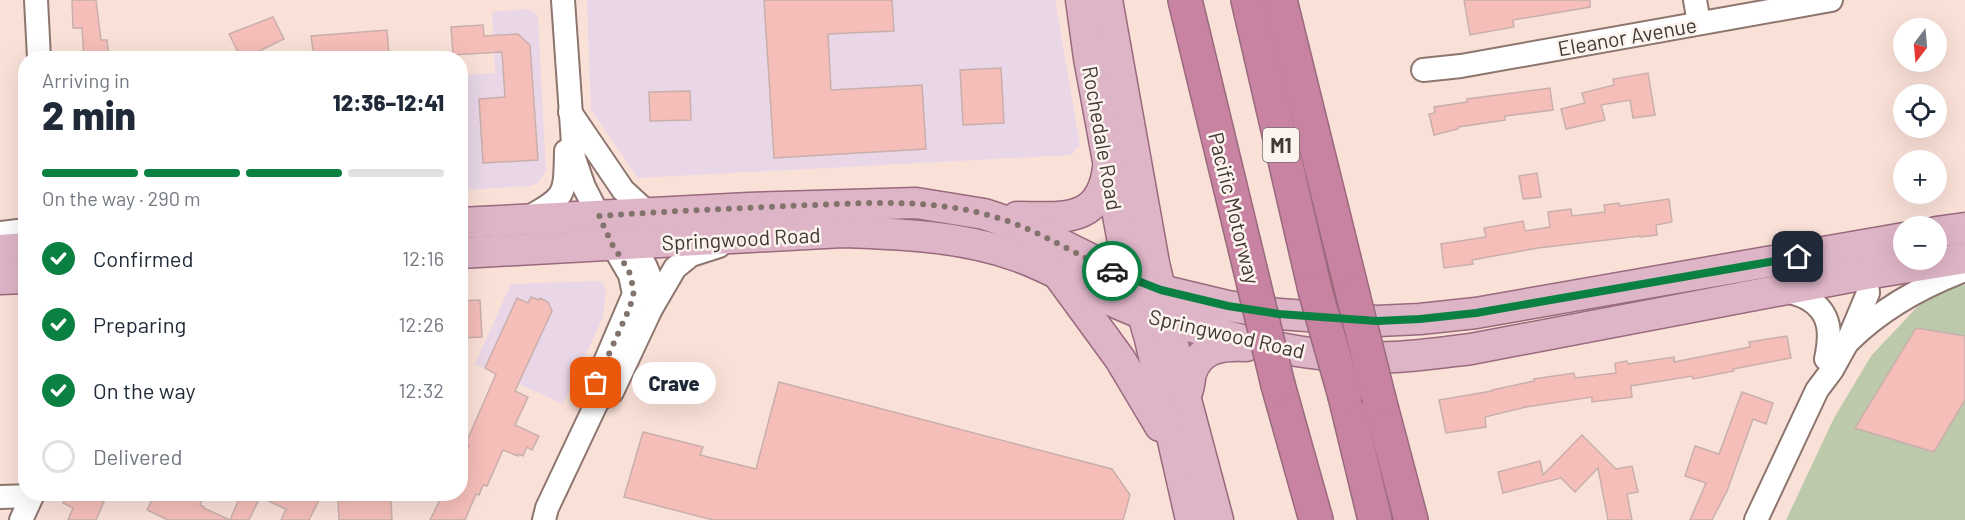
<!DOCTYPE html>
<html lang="en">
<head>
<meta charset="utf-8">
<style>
	:root { --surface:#fff; --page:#f6f6f7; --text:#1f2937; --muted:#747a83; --line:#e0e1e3; --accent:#0b8043 }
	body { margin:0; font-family:Barlow,sans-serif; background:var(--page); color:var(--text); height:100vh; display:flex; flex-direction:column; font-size:22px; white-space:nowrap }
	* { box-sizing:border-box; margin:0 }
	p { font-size:20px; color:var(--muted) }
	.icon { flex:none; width:33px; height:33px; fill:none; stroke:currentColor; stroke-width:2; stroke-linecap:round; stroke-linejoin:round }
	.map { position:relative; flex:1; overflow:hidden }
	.panel { position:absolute; left:18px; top:51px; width:450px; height:450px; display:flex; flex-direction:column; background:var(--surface); border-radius:24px; box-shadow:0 6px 24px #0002 }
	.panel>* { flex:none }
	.needle { width:39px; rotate:196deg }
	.fabs { position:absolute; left:1893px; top:18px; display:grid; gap:12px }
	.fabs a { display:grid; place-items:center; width:54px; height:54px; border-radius:50%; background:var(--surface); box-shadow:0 6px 24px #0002; font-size:30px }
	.pin { position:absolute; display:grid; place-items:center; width:51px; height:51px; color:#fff; margin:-26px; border-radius:12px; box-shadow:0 3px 9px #0006 }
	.courier { position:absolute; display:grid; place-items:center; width:60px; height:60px; margin:-30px; border:4px solid #0b8043; border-radius:50%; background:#fff; color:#222; box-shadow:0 2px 8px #0007 }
	.bubble { position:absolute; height:42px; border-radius:21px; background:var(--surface); box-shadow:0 6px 24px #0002; font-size:20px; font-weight:800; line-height:42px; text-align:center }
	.headline em { font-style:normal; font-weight:800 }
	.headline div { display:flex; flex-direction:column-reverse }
	.headline { display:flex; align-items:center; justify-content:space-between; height:102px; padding:0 24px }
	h1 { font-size:39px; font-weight:800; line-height:45px }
	.bar { display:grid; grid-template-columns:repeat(4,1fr); gap:9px 6px; align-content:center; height:72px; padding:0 24px }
	.bar i { height:8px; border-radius:4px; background:var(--line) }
	.bar .on { background:var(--accent) }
	.bar p { grid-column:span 4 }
	ol { padding:0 24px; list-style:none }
	li { display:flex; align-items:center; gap:18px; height:66px }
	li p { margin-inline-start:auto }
	li .icon { padding:6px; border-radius:50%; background:var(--accent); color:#fff; stroke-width:4 }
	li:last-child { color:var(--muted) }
	li i { width:33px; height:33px; border:3px solid var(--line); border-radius:50% }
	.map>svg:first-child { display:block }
	.commercial { fill:#e9d7e7 }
	.green { fill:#bdc9ab }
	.building { fill:#f5beb9; stroke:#c9afac; stroke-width:1.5 }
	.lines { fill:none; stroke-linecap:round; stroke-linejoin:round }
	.minor-casing { stroke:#8d766e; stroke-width:26 }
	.major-casing { stroke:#99697c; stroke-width:33 }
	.highway-casing { stroke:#99697c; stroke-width:36 }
	.minor { stroke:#fff; stroke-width:22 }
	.major { stroke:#deb5c7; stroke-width:30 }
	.highway { stroke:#c883a2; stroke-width:33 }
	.highway-bridge-casing { stroke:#99697c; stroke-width:36; stroke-linecap:butt }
	.highway-bridge { stroke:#c883a2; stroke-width:33 }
	.done { stroke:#82736d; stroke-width:6; stroke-dasharray:0 10.8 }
	.route { stroke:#0b8043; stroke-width:8 }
	.labels { text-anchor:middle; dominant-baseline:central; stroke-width:5; stroke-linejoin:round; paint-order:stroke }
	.shield { fill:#fcf2ee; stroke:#7a706c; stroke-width:1.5 }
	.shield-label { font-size:20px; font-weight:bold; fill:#423834 }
	.street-label { font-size:21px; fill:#423834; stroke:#fcf2ee }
</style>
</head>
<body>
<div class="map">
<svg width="1965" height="520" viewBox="0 0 1965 520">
	<rect width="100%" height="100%" fill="#fae1d8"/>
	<!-- commercial -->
	<g class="commercial">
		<path d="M587,0H1055L1080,145L1071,155L638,178L591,110Z"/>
		<path d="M528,9L536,13L538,18L546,172L536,184L530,186L461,190V75L495,73L492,12Z"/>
		<path d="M597,281L603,284L606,292L603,317L563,404L475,364L511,284Z"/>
	</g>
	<!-- green -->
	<path class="green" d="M1965,285V520H1786L1834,418L1871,356L1918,306L1954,286Z"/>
	<!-- building -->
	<g class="building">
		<path d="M72,0H96L101,40H107L109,58H84L82,28H73Z"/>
		<path d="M764,0H892L894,31L828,34L831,90L922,85L926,149L774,158Z"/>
		<path d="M1464,0H1590V7L1513,20L1514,27L1470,35Z"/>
		<path d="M273,17L284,39L245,58H241L229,34Z"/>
		<path d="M483,25L484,36L518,34L530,45L538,160L483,163L479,99L505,97L502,52L453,55L451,27Z"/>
		<path d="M387,30L389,55L352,58H314L311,36Z"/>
		<path d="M1001,68L1004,123L963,125L960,70Z"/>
		<path d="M1648,73L1655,115L1633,118L1630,100L1601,105L1605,120L1566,129L1561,109L1585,103L1582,93L1614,85L1613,79Z"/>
		<path d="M1550,88L1553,110L1505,116V120L1458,127V129L1434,135L1429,114L1435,113L1434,107L1467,102V99Z"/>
		<path d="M690,91L691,120L650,121L649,92Z"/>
		<path d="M1537,173L1541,197L1523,199L1519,176Z"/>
		<path d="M1669,199L1672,222L1656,225L1657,235L1640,237V236L1538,248L1472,260L1473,264L1444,268L1441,244L1486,237L1484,228L1523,221L1525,231L1550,227L1548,212L1571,209L1572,216L1605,212L1604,205L1619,203L1620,206Z"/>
		<path d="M531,297L539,300L540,298L548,302L552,311L515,391L528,397L515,425L539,436L532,450L527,447L523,456L519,454L518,456L503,450L487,486L483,485L479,495L476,494L465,520H430L443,494H460V466L469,445L466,443L496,374L485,368L517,298L528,303Z"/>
		<path d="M480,300L482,337L460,338V301Z"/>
		<path d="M1916,328L1965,336V400L1934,452L1855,428Z"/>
		<path d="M1787,336L1791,358L1733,369L1734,371L1693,379L1692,376L1631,386L1632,397L1592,402V397L1526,407L1485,417L1486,427L1446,433L1439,400L1492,391V390L1534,381V379L1574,373L1575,378L1616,373L1615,363L1627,361L1628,364L1674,357V362L1750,347L1749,342Z"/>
		<path d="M779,382L1112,469L1130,495L1123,520H713L624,497L643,432L703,447L700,455L756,469Z"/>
		<path d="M1742,392L1773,403L1766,424L1753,419L1727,491L1712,520H1690L1706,483L1685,476L1695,446L1719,454Z"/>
		<path d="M1582,435L1616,469L1632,466L1638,492L1627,494L1632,520H1608L1598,468L1575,492L1561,478L1503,493L1498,472L1540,461L1543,475Z"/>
		<path d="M67,494H99L97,499L104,502L96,520H68L73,508L63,503Z"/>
		<path d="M155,494H205L200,505L204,507V508L230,520L241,494H322L309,520H281L286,509L260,497L249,520H168L147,510Z"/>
		<path d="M391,499L392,520H339L338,501Z"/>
	</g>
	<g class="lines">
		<!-- minor casing -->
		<g class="minor-casing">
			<g id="minor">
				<path d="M36,0L39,58"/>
				<path d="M563,0L574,158L584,187L599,216"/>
				<path d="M1695,0L1699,23"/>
				<path d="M1423,70L1461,66L1831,0"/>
				<path d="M570,112L623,190L647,212"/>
				<path d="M529,217C567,196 565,194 566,151"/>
				<path d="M0,233L26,230"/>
				<path d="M627,244C649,262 654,281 651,309"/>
				<path d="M1780,292C1790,291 1799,294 1808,299C1832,313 1831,335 1826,359"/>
				<path d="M1849,341C1881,309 1923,286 1965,270"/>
				<path d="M598,400L612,392L651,309L675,268L691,255L719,246"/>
				<path d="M0,497L32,496"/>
				<path d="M21,520L33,494"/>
				<path d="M544,520L547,508L598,400L596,383L634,294L630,275L612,244"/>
				<path d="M1756,520L1817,390L1832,370L1847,343L1868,293L1866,274"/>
			</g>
		</g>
		<!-- major casing -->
		<g class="major-casing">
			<g id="major">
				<path d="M1081,0L1089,58L1125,253L1150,339L1191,520"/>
				<path d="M1107,0L1154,263L1185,396L1218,520"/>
				<path d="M1017,217C1060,217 1101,225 1108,168"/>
				<path d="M460,223L749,208L916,203L984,214L999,219L1036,232L1133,280L1161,290L1228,306L1279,314L1377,321L1420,319L1476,313L1904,238"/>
				<path d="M1936,232L1965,228"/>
				<path d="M0,250L26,248"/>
				<path d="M460,253L843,232C902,234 961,236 1017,256C1060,271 1098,298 1141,313C1162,320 1185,325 1207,331C1270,348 1329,360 1395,357C1420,356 1446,352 1471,349L1866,274L1965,258"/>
				<path d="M1060,277L1120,359L1160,426"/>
				<path d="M0,279L26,278"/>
				<path d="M1185,396C1190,389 1189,381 1191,373C1200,347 1222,345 1246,346"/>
			</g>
		</g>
		<!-- highway casing -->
		<g class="highway-casing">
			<g id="highway">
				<path d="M1185,0L1254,285"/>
				<path d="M1248,0L1315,290"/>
				<path d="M1280,0L1353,295"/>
				<path d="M1278,385L1316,520"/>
				<path d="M1345,396L1375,520"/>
				<path d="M1379,399L1411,520"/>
			</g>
		</g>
		<!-- minor -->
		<use href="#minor" class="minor"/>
		<!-- major -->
		<use href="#major" class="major"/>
		<!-- highway -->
		<use href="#highway" class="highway"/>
		<!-- highway-bridge casing -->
		<g class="highway-bridge-casing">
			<g id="highway-bridge">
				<path d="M1254,285L1278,385"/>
				<path d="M1315,290L1345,396"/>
				<path d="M1353,295L1379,399"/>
			</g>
		</g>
		<!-- highway-bridge -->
		<use href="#highway-bridge" class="highway-bridge"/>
	</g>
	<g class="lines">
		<!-- done -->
		<path class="done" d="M596,383L630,307L634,291L629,271L612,244L599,216C670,211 741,208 812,205C870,203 927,199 984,214C1030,225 1069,251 1112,271"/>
		<!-- route -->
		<path class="route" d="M1112,271L1161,290L1228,306L1279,314L1377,321L1420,319L1476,313L1798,257"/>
	</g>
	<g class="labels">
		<!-- shield labels -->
		<rect class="shield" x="1263" y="128" width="36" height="34" rx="4.5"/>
		<g class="shield-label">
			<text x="1281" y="145">M1</text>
		</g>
		<!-- street labels -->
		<g class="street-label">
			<text transform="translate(1627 36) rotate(-10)">Eleanor Avenue</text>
			<text transform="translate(1103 138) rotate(80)">Rochedale Road</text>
			<text transform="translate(1235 208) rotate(76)">Pacific Motorway</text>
			<text transform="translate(741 238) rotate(-3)">Springwood Road</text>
			<text transform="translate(1227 333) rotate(13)">Springwood Road</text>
		</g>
	</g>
</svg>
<div class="fabs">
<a><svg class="needle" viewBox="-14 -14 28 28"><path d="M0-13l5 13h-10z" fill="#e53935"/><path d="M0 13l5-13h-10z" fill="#747a83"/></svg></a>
<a><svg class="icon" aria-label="locate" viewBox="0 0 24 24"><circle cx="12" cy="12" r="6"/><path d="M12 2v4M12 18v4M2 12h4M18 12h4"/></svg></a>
<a>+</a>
<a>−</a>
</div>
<div class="pin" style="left:596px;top:383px;background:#ea580c"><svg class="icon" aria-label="bag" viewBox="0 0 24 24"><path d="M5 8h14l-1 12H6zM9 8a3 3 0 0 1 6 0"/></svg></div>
<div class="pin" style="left:1798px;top:257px;background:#1f2937"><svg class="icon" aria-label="home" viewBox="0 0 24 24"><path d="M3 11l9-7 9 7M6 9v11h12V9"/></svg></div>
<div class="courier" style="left:1112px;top:271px"><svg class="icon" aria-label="car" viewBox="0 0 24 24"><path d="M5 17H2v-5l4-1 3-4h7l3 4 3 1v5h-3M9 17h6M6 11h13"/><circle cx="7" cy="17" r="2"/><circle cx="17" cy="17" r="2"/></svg></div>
<div class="bubble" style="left:632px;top:362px;width:84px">Crave</div>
<section class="panel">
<div class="headline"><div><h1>2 min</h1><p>Arriving in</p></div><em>12:36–12:41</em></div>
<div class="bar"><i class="on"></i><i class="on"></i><i class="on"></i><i></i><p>On the way · 290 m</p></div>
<ol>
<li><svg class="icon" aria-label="check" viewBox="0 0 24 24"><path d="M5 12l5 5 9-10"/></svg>Confirmed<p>12:16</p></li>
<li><svg class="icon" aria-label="check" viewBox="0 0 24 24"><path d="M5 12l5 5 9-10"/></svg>Preparing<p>12:26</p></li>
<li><svg class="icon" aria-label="check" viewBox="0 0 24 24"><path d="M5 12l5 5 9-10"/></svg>On the way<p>12:32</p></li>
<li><i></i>Delivered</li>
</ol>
</section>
</div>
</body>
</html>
